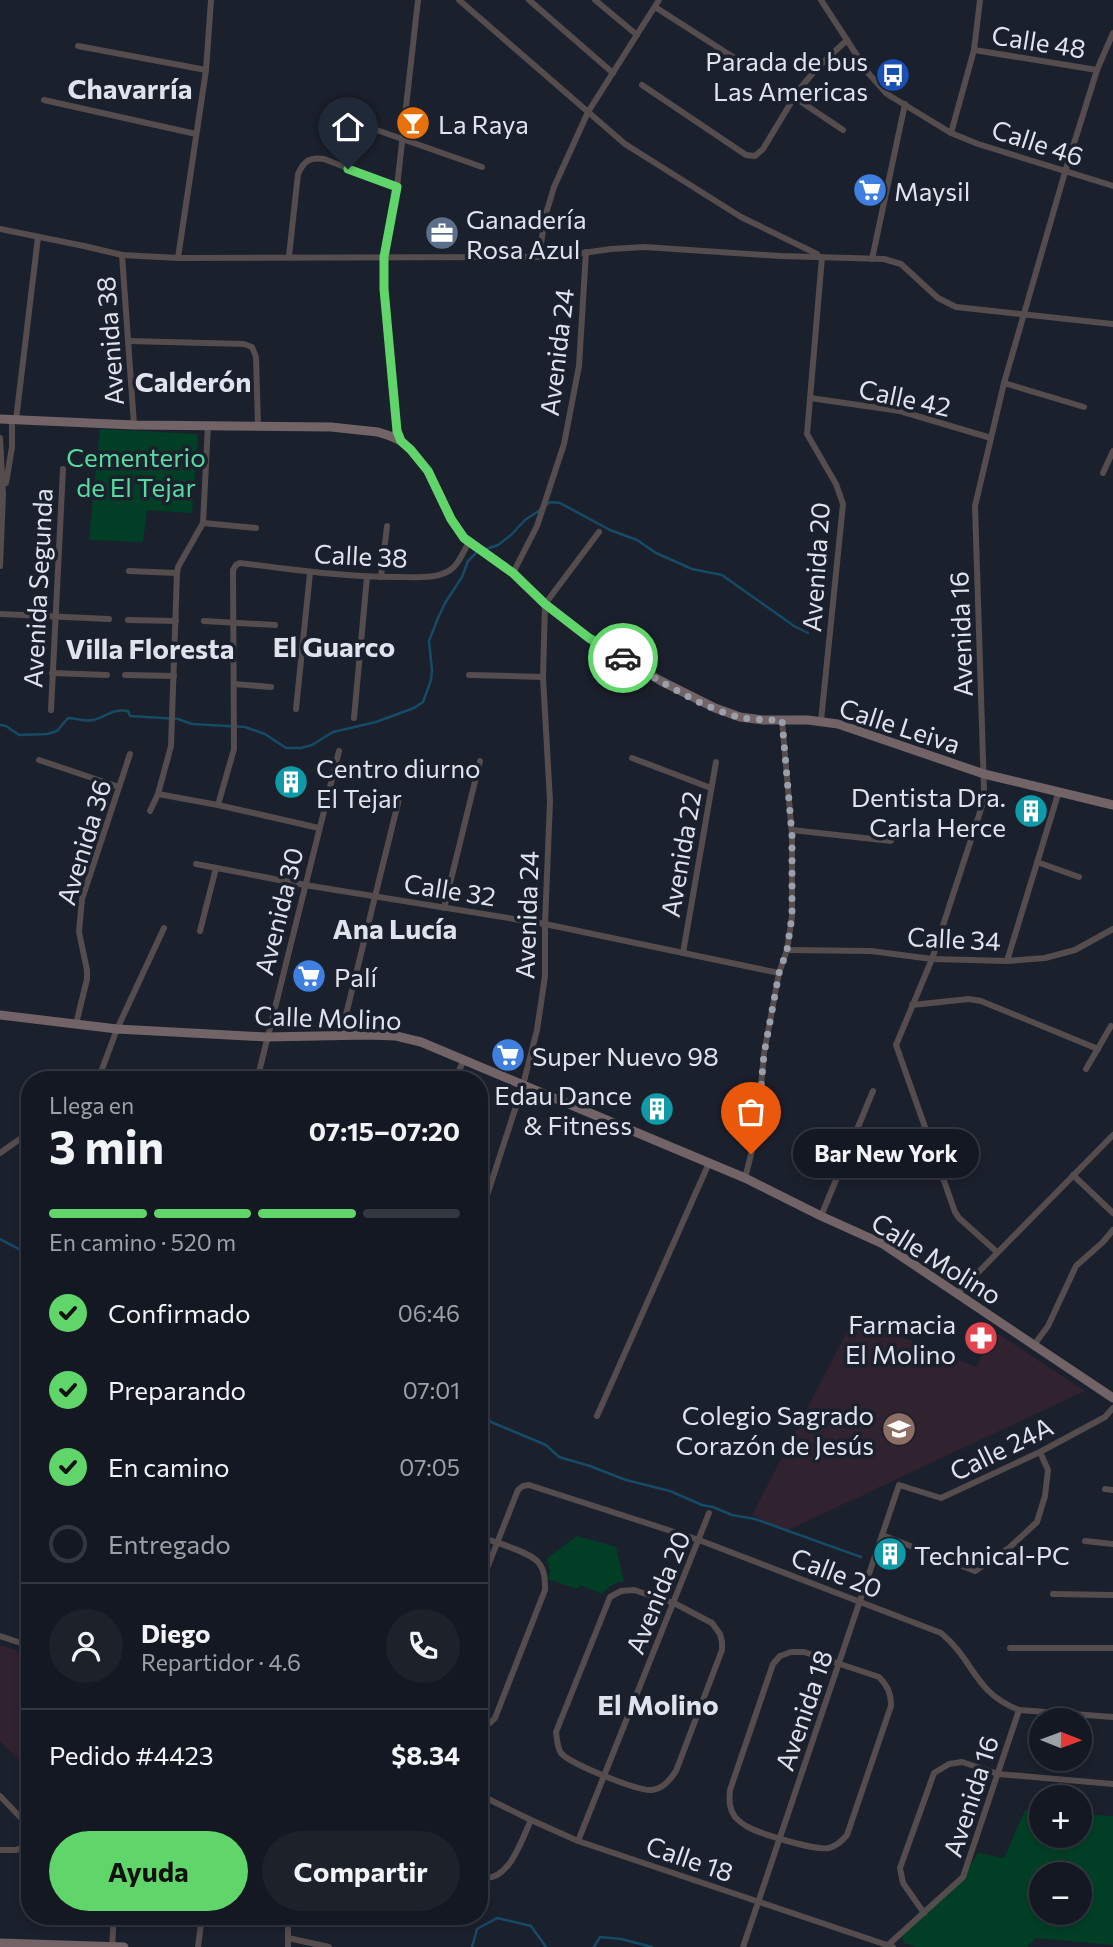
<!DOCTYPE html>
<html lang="es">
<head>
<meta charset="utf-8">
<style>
	:root { --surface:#141822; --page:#1d212a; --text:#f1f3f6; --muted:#9da0a5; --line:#333740; --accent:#60d56a }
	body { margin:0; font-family:Commissioner,sans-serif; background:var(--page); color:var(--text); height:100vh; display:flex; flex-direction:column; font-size:26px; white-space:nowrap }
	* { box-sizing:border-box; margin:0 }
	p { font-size:23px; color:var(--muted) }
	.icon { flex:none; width:38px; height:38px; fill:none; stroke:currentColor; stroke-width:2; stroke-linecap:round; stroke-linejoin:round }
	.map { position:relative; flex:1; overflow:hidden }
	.side { position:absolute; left:21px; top:1071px; width:467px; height:854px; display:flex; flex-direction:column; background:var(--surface); border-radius:28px; box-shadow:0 4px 10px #0003,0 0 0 2px var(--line) }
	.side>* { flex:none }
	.needle { width:46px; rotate:91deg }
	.tools { position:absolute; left:1029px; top:1708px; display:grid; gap:14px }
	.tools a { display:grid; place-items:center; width:63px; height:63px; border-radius:50%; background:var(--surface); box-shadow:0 4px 10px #0003,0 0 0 2px var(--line); font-size:35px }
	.pin { position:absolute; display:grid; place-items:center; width:60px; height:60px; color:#fff; margin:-72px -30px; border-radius:50% 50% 50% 0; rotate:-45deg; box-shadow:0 0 7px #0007 }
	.pin .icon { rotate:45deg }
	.courier { position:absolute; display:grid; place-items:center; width:70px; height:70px; margin:-35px; border:5px solid #60d56a; border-radius:50%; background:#fff; color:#222; box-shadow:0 2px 9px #0007 }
	.bubble { position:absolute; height:49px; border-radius:24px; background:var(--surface); box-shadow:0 4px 10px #0003,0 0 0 2px var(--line); font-size:23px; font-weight:700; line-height:49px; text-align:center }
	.overview em { font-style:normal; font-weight:700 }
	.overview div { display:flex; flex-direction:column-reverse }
	.overview { display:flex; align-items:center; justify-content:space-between; height:119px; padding:0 28px }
	h1 { font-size:46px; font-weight:700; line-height:52px }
	.bar { display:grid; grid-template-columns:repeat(4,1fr); gap:10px 7px; align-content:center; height:84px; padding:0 28px }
	.bar i { height:9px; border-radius:5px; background:var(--line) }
	.bar .active { background:var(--accent) }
	.bar p { grid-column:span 4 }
	.line { display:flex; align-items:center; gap:18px; padding:0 28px; border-top:2px solid var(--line) }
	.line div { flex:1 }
	.round { display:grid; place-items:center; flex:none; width:74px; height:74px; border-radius:37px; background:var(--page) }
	ol { padding:0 28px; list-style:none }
	li { display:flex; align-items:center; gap:21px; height:77px }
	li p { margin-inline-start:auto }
	li .icon { padding:7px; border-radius:50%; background:var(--accent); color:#111; stroke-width:4 }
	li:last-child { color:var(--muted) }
	li i { width:38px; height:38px; border:4px solid var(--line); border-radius:50% }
	.primary-button { display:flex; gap:14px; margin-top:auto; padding:14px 28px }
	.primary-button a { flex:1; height:80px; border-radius:42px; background:var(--accent); color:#111; font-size:28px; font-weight:700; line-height:80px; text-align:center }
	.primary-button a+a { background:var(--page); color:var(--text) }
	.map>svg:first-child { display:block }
	.education { fill:#30222f }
	.green { fill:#003f26; fill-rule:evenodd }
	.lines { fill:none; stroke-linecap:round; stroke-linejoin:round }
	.stream { stroke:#164b66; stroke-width:2.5 }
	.street { stroke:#544c4d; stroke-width:6 }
	.secondary { stroke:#726466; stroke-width:9 }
	.done { stroke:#9b9faa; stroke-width:7; stroke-dasharray:0 12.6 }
	.route { stroke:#60d56a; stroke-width:9 }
	.labels { text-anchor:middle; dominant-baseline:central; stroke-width:7; stroke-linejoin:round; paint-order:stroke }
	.street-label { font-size:26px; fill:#e0e3ed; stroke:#1b202d }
	.poi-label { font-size:26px; fill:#e0e3ed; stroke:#1b202d; text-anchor:start }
	.park-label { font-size:26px; fill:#56dc9e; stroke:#1b202d }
	.neighbourhood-label { font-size:28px; font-weight:bold; fill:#e0e3ed; stroke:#1b202d }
</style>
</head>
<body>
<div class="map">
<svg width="1113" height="1947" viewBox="0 0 1113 1947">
	<rect width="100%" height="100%" fill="#1b202d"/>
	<!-- education -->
	<g class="education">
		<path d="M854,1318L977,1367L991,1329L1085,1391L786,1531L752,1515Z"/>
		<path d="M0,1645L30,1655V1771L0,1741Z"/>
	</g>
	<!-- green -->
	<g class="green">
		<path d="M100,429L198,434L192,513L147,510L143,542L89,540Z"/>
		<path d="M577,1536L616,1547L624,1582C614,1581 608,1587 602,1594L580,1585L577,1589L547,1579L550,1571L547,1558Z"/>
		<path d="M1025,1810L1041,1811V1836H1080V1814L1113,1816V1945L1036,1938L1027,1947H917L904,1943L902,1936L963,1877L978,1853L1004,1858ZM1041,1874H1080V1913H1041Z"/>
	</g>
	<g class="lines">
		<!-- stream -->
		<g class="stream">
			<path d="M545,506L550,502L560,503L610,530L637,540L656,553L681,564L692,569L722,575L794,626L808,633"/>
			<path d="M483,550L498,545L511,535L525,520L540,510"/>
			<path d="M0,725L6,726L19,735L47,734L57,731L68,718C76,718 85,722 93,720C106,717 113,708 128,711L130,716L178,719L192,724L245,727L265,734L286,748H301L312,745L333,732L376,722L414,708L423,702L431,680L432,670L429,641L438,618L445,603L462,577L468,561L477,552"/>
			<path d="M0,1239L30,1255"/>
			<path d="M480,1413L491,1422L546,1445L559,1457L590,1466L626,1480L670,1491L702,1505L713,1507L732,1515L755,1519L861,1557"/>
			<path d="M472,1947L477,1929L497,1918L531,1926L546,1947"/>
			<path d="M594,1947L600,1937L621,1939L652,1947"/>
		</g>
		<!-- street -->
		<g class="street">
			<path d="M459,0L625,144L741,217L817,254"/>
			<path d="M529,0L613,73"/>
			<path d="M595,0L637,35"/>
			<path d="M821,0L869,74L887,94L951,133L978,144L1113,186"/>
			<path d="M655,7L733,57"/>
			<path d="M78,46L206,70"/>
			<path d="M974,50L1097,70"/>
			<path d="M642,85L746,155L755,156L763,149L798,91L817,68L847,40"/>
			<path d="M794,97L843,130"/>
			<path d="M44,100L196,134"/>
			<path d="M334,115L482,167"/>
			<path d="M951,133L974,50L980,0"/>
			<path d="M0,229L84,246L122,255L178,258L539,257L562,256L611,249L644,247L781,256L884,259L901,264L938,298L956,307L1113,324"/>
			<path d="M122,255L134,425"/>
			<path d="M289,256L298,174C304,161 309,157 324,159L397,187"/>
			<path d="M539,257L545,217L554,187L588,112L659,0"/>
			<path d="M178,258L206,70L211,0"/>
			<path d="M872,259L905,104"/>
			<path d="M129,341L244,344L252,347L256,357L258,427"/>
			<path d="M1004,383L1084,407"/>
			<path d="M810,398L900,411L991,438"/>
			<path d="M16,420L38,237"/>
			<path d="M0,438L3,495L0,566"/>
			<path d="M401,441L397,431L384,289V257L397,187L418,0"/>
			<path d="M1103,473L1113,451"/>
			<path d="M6,483L12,447V419"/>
			<path d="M203,523L256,528"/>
			<path d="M129,571L177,573"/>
			<path d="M513,573L537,526L564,444L579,366L586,252"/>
			<path d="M381,577L387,526"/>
			<path d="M0,614L109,619"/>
			<path d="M128,620L176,621"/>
			<path d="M204,621L275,625"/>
			<path d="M52,673L107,675"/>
			<path d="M125,675L174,676"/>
			<path d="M469,675L543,677"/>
			<path d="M234,684L271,687"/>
			<path d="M296,709L310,573"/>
			<path d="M51,710L63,469"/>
			<path d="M354,718L367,577"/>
			<path d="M821,721L843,504L836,484L807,434L822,257"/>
			<path d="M632,758L711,788"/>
			<path d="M39,760L119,787"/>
			<path d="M158,794L218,805L319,828"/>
			<path d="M218,805L234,749L233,570L236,565L240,563C293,570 345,577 398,577C413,577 433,579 447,572C458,567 463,552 469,542"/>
			<path d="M150,811L158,794L171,746L177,573L178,567L203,523L208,425"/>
			<path d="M792,830L891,841"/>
			<path d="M1037,862L1079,877"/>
			<path d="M196,864L305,885L545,924L779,973"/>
			<path d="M444,908L480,761"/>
			<path d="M200,931L216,868"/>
			<path d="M787,950L871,951L932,959L1007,961L1045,958L1075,950L1113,929"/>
			<path d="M683,953L716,762"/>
			<path d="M1007,961L1059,791"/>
			<path d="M912,1005L969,999L981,1001L1098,1049"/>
			<path d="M76,1024L87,979V970L79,932L82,899L130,754"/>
			<path d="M341,1035L400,795"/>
			<path d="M1086,1069L1111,1026"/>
			<path d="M98,1080L117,1029L164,928"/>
			<path d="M257,1080L339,751"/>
			<path d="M455,1080L464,1059"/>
			<path d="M0,1153L30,1132"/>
			<path d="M1073,1175L1113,1213"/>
			<path d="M745,1178L757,1131L764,1053L779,973L787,950L792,916V835L782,720"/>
			<path d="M821,1216L873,1091"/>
			<path d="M480,1217L523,1085L537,1030L545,976V924L550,801L543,677L545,604L599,532"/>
			<path d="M997,1252L959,1218L955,1212L896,1045L932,959L982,806L984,790L975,506L1004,383L1065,172L1097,70L1113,33"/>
			<path d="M958,1293L1113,1135"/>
			<path d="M1034,1345L1048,1326L1076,1266L1103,1242L1113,1230"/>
			<path d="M597,1416L709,1163"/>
			<path d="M1105,1489L1113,1490"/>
			<path d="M882,1535L975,1571L1009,1548L1037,1522L1045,1496L1048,1470L1040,1452"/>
			<path d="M480,1537C494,1542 528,1551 538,1562C545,1570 545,1580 545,1590L495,1718L490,1723L480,1728"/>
			<path d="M1085,1541L1113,1544"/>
			<path d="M480,1586L518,1490L523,1486L529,1485L699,1540L941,1633C974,1660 974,1693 1019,1710L1113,1717"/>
			<path d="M634,1590L674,1603L712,1623L720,1634L722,1642V1650L676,1771C670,1780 663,1789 651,1790C638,1791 570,1764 561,1753C557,1747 557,1739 556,1732L610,1597L621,1591Z"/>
			<path d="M1053,1594L1113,1595"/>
			<path d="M0,1636L30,1646"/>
			<path d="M1010,1648H1113"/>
			<path d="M791,1652H804L879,1677C888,1686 891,1694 891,1706L847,1835C842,1841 837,1846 829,1848C816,1851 761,1834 748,1827C744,1825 738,1820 735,1817C729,1808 729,1800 730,1790L773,1664L780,1656Z"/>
			<path d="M480,1795L531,1820L578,1841L893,1947"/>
			<path d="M0,1796L23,1820L30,1830"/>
			<path d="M578,1841L709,1513"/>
			<path d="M0,1850H16L30,1844"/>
			<path d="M480,1878C509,1883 521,1841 531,1820"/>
			<path d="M924,1913L903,1883L900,1868L934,1773L949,1764L962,1762L998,1774L1113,1784"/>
			<path d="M288,1916V1947"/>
			<path d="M288,1938L329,1947"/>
			<path d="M888,1945L963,1877L1019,1710"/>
			<path d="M112,1947L114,1916"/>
			<path d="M198,1947L202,1916"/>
			<path d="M743,1947L899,1485L941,1498L1040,1452L1105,1417L1113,1408"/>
		</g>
		<!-- secondary -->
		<g class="secondary">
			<path d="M0,419L134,425L331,427L378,432L390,436L401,441L411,450L428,471L451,519L464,538L513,573L545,604L589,638L661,681L715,708L740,717L763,720H808L838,724L984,774L1113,805"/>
			<path d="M0,1015L117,1029L266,1037L368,1035L396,1036L421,1042L745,1178L821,1216L883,1244L1113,1398"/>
			<path d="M0,1943L124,1947"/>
		</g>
	</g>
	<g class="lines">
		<!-- done -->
		<path class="done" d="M623,658C656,679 705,710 743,718C756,720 769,720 782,720L792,835V916L787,950L779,973L764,1054L757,1131L751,1154"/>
		<!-- route -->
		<path class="route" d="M348,169L397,187L384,257V289L397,431L401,441L411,450L428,471L451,519L464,538L513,573L545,604L589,638L623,658"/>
	</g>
	<!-- icons -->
	<defs>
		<g id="bus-disc" transform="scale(1.75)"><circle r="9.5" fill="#1a4fb4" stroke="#1b202d"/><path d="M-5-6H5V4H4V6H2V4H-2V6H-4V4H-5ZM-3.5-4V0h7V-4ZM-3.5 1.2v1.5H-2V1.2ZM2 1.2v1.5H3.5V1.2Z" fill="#fff"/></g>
		<g id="bar-disc" transform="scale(1.75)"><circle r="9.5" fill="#e8710a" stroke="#1b202d"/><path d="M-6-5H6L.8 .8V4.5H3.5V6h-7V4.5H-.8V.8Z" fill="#fff"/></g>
		<g id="supermarket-disc" transform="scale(1.75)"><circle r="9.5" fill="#3f7fe0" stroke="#1b202d"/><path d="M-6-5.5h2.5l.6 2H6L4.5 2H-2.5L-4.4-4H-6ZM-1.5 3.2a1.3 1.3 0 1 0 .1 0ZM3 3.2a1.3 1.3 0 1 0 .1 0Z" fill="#fff"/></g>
		<g id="office-disc" transform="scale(1.75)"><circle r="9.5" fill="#5c6f8a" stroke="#1b202d"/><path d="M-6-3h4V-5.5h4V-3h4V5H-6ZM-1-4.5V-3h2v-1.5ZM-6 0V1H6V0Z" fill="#fff"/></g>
		<g id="building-disc" transform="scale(1.75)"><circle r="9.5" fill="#0f9aa8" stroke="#1b202d"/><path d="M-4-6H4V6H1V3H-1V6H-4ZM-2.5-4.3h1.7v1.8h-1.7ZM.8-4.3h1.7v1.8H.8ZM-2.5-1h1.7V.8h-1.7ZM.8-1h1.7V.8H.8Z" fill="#fff"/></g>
		<g id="pharmacy-disc" transform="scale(1.75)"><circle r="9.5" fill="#e0444e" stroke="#1b202d"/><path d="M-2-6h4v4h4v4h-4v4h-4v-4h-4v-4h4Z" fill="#fff"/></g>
		<g id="school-disc" transform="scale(1.75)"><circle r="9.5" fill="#8d6e63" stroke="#1b202d"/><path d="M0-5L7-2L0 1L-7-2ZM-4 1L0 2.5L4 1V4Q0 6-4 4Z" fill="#fff"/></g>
	</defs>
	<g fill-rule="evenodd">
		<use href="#bus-disc" x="893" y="75"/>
		<use href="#bar-disc" x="413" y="123"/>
		<use href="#supermarket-disc" x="870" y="190"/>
		<use href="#office-disc" x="442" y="233"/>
		<use href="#building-disc" x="291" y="782"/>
		<use href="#building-disc" x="1031" y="811"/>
		<use href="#supermarket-disc" x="309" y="976"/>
		<use href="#supermarket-disc" x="508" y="1055"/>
		<use href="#building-disc" x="657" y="1109"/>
		<use href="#pharmacy-disc" x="981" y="1338"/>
		<use href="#school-disc" x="899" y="1429"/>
		<use href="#building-disc" x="890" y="1554"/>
	</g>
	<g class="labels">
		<!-- street labels -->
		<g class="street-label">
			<text transform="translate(1039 41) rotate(9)">Calle 48</text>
			<text transform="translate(1038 142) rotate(18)">Calle 46</text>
			<text transform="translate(109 341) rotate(-94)">Avenida 38</text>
			<text transform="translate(556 352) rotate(-83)">Avenida 24</text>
			<text transform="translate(905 397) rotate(12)">Calle 42</text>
			<text transform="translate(361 555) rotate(3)">Calle 38</text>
			<text transform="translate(815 567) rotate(-86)">Avenida 20</text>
			<text transform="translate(37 588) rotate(-87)">Avenida Segunda</text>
			<text transform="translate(960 634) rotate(-92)">Avenida 16</text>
			<text transform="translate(900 725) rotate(18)">Calle Leiva</text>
			<text transform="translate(83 842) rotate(-73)">Avenida 36</text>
			<text transform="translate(680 854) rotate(-80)">Avenida 22</text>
			<text transform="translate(450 889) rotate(9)">Calle 32</text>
			<text transform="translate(278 911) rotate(-76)">Avenida 30</text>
			<text transform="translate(526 915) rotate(-88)">Avenida 24</text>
			<text transform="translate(954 938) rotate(3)">Calle 34</text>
			<text transform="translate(328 1017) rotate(2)">Calle Molino</text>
			<text transform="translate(937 1258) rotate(32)">Calle Molino</text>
			<text transform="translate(1001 1448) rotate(-26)">Calle 24A</text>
			<text transform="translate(837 1572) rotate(21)">Calle 20</text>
			<text transform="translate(657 1592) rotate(-68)">Avenida 20</text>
			<text transform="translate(803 1710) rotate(-71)">Avenida 18</text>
			<text transform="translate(970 1796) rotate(-72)">Avenida 16</text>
			<text transform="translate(690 1858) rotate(19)">Calle 18</text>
		</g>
		<!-- poi labels -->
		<g class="poi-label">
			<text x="868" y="60" text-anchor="end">Parada de bus<tspan x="868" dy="30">Las Americas</tspan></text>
			<text x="438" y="123">La Raya</text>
			<text x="894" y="190">Maysil</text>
			<text x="466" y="218">Ganadería<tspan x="466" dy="30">Rosa Azul</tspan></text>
			<text x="316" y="767">Centro diurno<tspan x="316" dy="30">El Tejar</tspan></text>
			<text x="1006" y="796" text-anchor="end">Dentista Dra.<tspan x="1006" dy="30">Carla Herce</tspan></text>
			<text x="334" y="976">Palí</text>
			<text x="532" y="1055">Super Nuevo 98</text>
			<text x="632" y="1094" text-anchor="end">Edau Dance<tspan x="632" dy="30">&amp; Fitness</tspan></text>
			<text x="956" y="1323" text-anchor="end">Farmacia<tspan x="956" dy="30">El Molino</tspan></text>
			<text x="874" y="1414" text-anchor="end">Colegio Sagrado<tspan x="874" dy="30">Corazón de Jesús</tspan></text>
			<text x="914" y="1554">Technical-PC</text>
		</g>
		<!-- park labels -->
		<g class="park-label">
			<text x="136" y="456">Cementerio<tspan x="136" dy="30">de El Tejar</tspan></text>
		</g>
		<!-- neighbourhood labels -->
		<g class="neighbourhood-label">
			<text x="130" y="88">Chavarría</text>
			<text x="193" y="381">Calderón</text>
			<text x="334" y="646">El Guarco</text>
			<text x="150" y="648">Villa Floresta</text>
			<text x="395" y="928">Ana Lucía</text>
			<text x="658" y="1704">El Molino</text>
		</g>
	</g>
</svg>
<div class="tools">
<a><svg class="needle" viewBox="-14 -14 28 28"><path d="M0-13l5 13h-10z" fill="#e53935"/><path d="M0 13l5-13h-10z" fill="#9da0a5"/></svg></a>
<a>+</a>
<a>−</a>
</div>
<div class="pin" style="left:751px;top:1154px;background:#ea580c"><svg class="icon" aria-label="bag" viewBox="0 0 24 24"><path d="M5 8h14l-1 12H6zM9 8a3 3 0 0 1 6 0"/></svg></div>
<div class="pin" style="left:348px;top:169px;background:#1f2937"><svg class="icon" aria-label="home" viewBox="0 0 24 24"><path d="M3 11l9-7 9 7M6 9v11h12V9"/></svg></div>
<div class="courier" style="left:623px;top:658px"><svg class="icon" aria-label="car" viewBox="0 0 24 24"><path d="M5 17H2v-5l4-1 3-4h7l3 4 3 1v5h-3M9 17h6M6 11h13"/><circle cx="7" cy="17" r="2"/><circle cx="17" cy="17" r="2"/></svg></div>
<div class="bubble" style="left:793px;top:1129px;width:186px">Bar New York</div>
<section class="side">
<div class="overview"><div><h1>3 min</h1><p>Llega en</p></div><em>07:15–07:20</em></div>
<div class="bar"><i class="active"></i><i class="active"></i><i class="active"></i><i></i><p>En camino · 520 m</p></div>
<ol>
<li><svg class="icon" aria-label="check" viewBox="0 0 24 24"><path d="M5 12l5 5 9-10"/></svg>Confirmado<p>06:46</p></li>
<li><svg class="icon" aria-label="check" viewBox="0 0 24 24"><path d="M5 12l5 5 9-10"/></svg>Preparando<p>07:01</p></li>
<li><svg class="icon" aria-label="check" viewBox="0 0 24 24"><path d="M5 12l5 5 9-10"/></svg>En camino<p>07:05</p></li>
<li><i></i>Entregado</li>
</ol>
<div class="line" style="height:126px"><a class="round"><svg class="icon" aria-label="person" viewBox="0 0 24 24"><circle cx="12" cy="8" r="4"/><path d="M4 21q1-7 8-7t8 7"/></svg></a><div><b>Diego</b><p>Repartidor · 4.6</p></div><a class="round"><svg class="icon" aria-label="phone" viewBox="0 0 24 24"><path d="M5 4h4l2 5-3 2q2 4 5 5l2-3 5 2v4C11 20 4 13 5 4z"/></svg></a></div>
<div class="line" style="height:91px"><div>Pedido #4423</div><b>$8.34</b></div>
<div class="primary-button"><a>Ayuda</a><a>Compartir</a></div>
</section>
</div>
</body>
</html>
